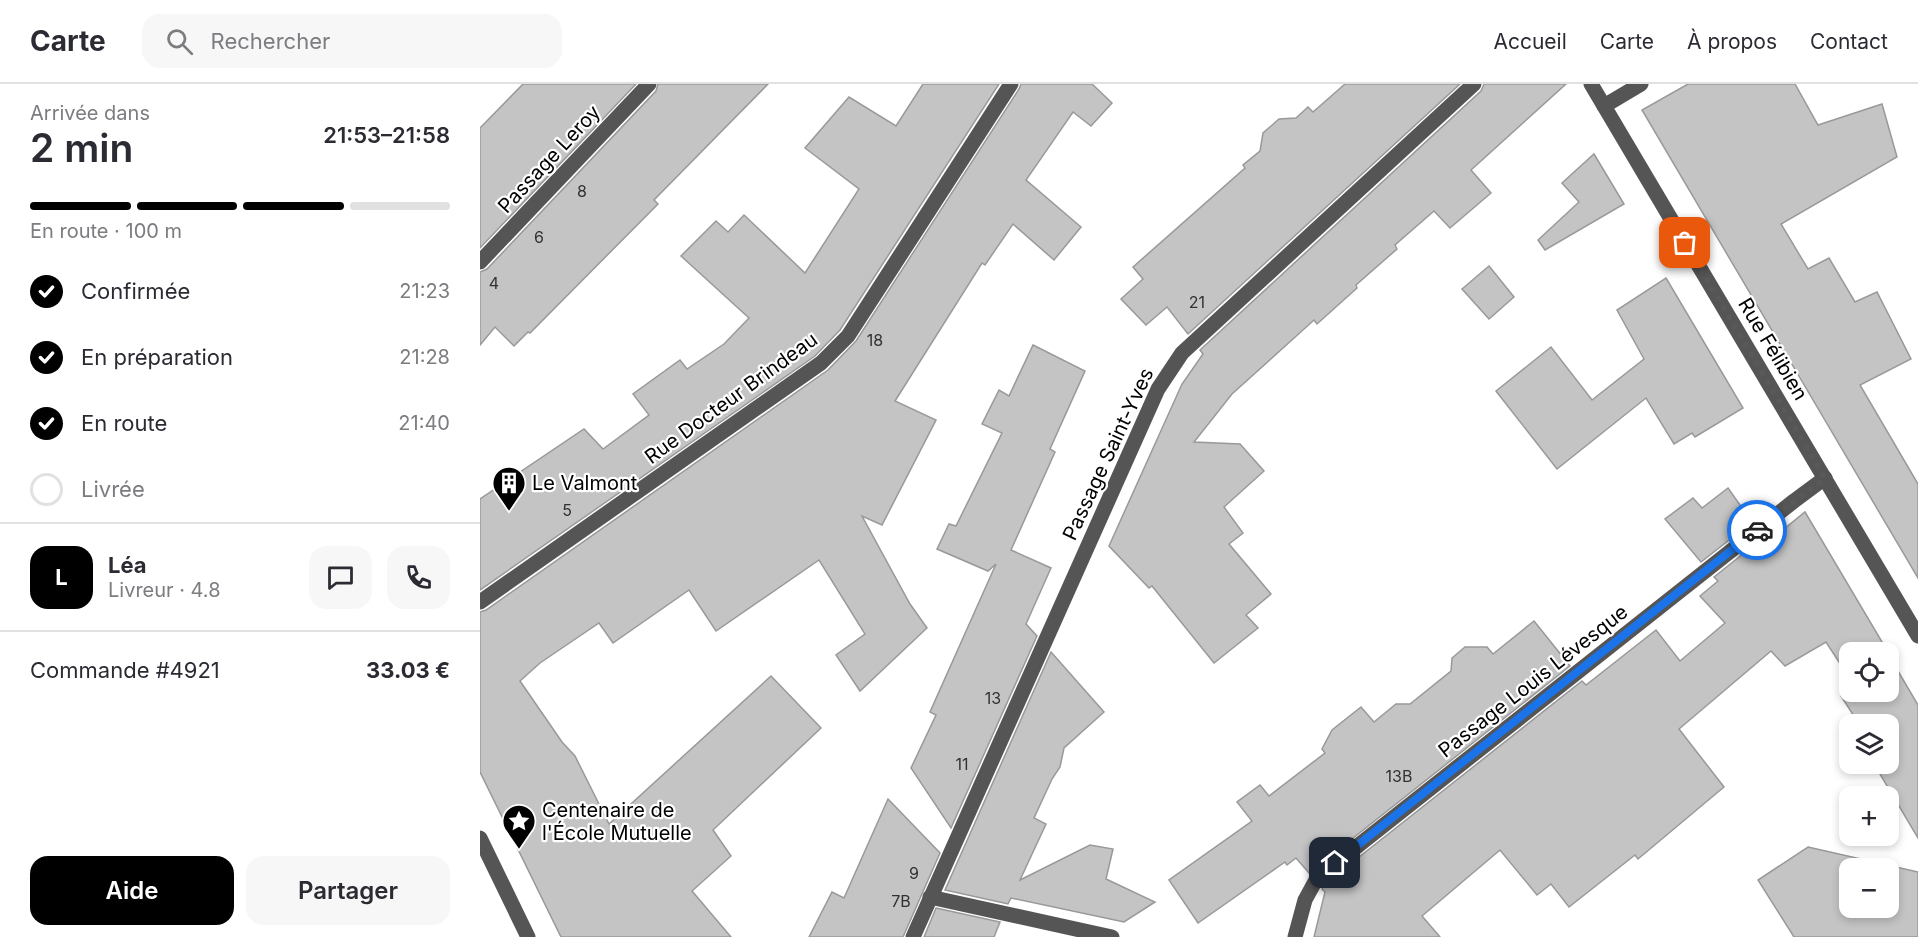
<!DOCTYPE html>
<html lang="fr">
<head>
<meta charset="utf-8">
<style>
	:root { --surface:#fff; --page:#f7f7f7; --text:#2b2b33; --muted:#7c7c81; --line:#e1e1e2; --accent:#000 }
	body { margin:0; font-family:Inter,sans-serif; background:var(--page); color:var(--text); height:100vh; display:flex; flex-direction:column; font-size:22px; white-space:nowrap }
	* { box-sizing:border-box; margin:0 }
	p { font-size:20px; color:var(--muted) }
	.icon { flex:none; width:33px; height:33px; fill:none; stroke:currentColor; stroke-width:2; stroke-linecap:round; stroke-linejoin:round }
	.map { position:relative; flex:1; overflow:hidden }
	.panel { display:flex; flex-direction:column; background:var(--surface); width:480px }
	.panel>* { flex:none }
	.controls { position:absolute; left:1359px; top:558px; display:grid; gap:12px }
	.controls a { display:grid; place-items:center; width:60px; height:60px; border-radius:12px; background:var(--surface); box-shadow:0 3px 9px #0003; font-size:30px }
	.pin { position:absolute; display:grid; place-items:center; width:51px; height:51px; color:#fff; margin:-26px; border-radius:12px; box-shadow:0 3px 9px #0006 }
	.courier { position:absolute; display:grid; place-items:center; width:60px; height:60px; margin:-30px; border:4px solid #1a73e8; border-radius:50%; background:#fff; color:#222; box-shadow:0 2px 8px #0007 }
	.summary em { font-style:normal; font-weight:600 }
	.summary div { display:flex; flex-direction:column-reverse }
	.summary { display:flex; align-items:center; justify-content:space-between; height:102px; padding:0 30px }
	h1 { font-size:39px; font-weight:600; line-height:45px }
	.bar { display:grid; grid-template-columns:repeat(4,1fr); gap:9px 6px; align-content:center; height:72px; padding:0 30px }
	.bar i { height:8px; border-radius:4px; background:var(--line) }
	.bar .current { background:var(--accent) }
	.bar p { grid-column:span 4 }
	.line { display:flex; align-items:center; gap:15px; padding:0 30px; border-top:2px solid var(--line) }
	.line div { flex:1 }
	.round { display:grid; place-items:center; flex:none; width:63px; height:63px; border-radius:18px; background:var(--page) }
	ol { padding:0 30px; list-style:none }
	li { display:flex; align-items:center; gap:18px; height:66px }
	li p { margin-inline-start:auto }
	li .icon { padding:6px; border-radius:50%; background:var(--accent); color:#fff; stroke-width:4 }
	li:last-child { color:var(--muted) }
	li i { width:33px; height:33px; border:3px solid var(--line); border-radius:50% }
	.cta { display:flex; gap:12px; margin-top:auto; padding:12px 30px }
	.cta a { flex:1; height:69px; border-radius:18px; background:var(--accent); color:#fff; font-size:24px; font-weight:600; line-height:69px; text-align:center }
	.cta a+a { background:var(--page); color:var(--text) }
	header { display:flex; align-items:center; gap:36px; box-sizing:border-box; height:84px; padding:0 30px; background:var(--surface); border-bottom:2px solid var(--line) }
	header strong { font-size:28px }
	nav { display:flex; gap:33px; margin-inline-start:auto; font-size:21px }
	.search { width:420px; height:54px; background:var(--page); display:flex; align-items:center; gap:15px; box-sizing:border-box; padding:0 21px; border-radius:18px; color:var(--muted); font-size:22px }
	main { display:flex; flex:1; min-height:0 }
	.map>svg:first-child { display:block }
	.building { fill:#c4c4c4; stroke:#999; stroke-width:1.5; fill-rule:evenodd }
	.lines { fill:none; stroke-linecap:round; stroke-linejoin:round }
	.minor { stroke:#555; stroke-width:15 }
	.done { stroke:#595959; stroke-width:6; stroke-dasharray:0 10.8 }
	.route { stroke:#1a73e8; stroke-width:8 }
	.labels { text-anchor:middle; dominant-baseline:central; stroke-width:4.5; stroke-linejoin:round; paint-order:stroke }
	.number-label { font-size:16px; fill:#313131 }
	.street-label { font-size:20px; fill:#000; stroke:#fff }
	.poi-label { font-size:20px; fill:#000; stroke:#fff; text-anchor:start }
</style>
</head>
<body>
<header>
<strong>Carte</strong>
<div class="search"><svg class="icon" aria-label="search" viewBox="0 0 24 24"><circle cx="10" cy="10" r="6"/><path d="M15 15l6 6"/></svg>Rechercher</div>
<nav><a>Accueil</a><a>Carte</a><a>À propos</a><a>Contact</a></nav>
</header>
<main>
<section class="panel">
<div class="summary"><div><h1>2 min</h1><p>Arrivée dans</p></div><em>21:53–21:58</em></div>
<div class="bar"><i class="current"></i><i class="current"></i><i class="current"></i><i></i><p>En route · 100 m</p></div>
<ol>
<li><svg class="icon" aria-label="check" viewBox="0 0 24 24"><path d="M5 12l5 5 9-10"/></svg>Confirmée<p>21:23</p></li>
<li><svg class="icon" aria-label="check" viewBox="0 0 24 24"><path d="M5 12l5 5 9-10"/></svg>En préparation<p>21:28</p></li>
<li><svg class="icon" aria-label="check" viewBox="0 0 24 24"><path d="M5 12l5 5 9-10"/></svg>En route<p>21:40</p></li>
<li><i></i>Livrée</li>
</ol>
<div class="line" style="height:108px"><b class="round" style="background:var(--accent);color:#fff">L</b><div><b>Léa</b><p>Livreur · 4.8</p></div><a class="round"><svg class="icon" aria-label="chat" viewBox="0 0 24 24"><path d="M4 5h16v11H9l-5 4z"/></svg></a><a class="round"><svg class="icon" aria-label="phone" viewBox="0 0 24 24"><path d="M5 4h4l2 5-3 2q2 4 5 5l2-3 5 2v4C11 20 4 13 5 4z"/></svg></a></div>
<div class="line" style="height:78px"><div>Commande #4921</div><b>33.03 €</b></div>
<div class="cta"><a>Aide</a><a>Partager</a></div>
</section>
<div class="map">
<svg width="1438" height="853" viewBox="0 0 1438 853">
	<rect width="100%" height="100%" fill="#fff"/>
	<!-- building -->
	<g class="building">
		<path d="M43,0H156L0,164V44Z"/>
		<path d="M178,0H288L174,116L178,120L50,249L48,248L34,262L15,243L0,261V188L7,185L176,7Z"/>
		<path d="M443,0H519L360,246L335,272L0,506V415L104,345L123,365L169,331L153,310L200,276L207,285L244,260L269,234L201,172L236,137L248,148L264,131L325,189L379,105L325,64L369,13L416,42Z"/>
		<path d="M541,0H612L632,19L611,42L593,28L546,96L601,143L574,176L533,140L505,181L502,179L415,317L456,336L402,441L382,432L430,520L447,544L380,607L356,571L385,550L339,476L236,547L209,506L133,559L119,539L60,579L40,597L82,658L95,672L129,740L291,592L341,644L233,746L251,772L212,807L251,853H81L0,688V528L6,526L348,286L376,257L539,5Z"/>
		<path d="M865,0H980L708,250L687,223L666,241L641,215L663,195L653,183L765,84L763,81L780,67L783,49L799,35L816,34L828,23L833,28Z"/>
		<path d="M1004,0H1086L991,86L1011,109L970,144L954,127L915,161L917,165L876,201L877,204L837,240L834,236L752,310L714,358L760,360L784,387L744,423L763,449L749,460L791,510L766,531L778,544L734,579L672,502L669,504L629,462L702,300L723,270L720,266L1001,7Z"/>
		<path d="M1208,0H1315L1338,41L1402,20L1417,73L1301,140L1328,185L1349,174L1375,218L1397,208L1431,275L1380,301L1438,400V494L1162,26Z"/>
		<path d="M1114,70L1144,120L1065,166L1058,156L1099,118L1082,99Z"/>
		<path d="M1009,182L1034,213L1009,235L982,205Z"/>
		<path d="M1186,194L1263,324L1215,353L1212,349L1194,360L1166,314L1077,385L1016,307L1071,263L1112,316L1164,275L1137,226Z"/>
		<path d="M553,261L605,287L570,365L575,368L531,466L571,484L546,540L557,552L471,744L431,684L456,631L450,628L516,480L508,487L457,465L469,440L476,442L522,349L502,340L519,306L529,312Z"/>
		<path d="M1248,404L1272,438L1221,478L1185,435L1213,414L1222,424Z"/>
		<path d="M1325,428L1408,568H1370V595L1346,558L1305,582L1291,567L1199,645L1244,703L1158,775L1155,771L1089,823L1071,800L1057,811L1020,766L942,832L960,853H834L845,808L842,805L845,800L1102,597L1106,601L1176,546L1200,577L1245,539L1220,512L1238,497L1234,493L1283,454L1287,459Z"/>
		<path d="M1054,537L1090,582L829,789L816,774L807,781L805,778L718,839L689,796L772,737L757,718L780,701L789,712L845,669L842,665L852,646L881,623L894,638L916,620H930L971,587L972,574L985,563H1007L1013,570Z"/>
		<path d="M571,568L624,628L584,664L580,683L572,695L554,734L566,740L540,796L610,761L633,765L626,795L675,818L644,838L531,814L528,820L465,806Z"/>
		<path d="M1408,570L1438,621V754L1394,680H1408V640H1379L1361,612L1370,607L1408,608Z"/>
		<path d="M408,715L460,769L423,853H329L352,808L364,814Z"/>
		<path d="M1328,763L1438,788V853H1314L1278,796ZM1370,784H1408V824H1370Z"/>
		<path d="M456,824L520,838L514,853H444Z"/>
	</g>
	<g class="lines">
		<!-- minor -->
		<g class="minor">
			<path d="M1111,0L1438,552"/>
			<path d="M1124,22L1161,0"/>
			<path d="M0,178L169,0"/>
			<path d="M0,518L341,279L368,252L531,0"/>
			<path d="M0,754L48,853"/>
			<path d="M450,813L632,853"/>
			<path d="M433,853L678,305L702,269L994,0"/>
			<path d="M815,853L825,816L837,794L1314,417L1345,394"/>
		</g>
	</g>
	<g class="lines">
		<!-- done -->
		<path class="done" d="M1205,159L1345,394L1277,446"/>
		<!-- route -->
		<path class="route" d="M855,779L1277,446"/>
	</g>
	<!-- icons -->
	<defs>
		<g id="building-pin" transform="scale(1.725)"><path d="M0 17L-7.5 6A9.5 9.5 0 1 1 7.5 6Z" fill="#000" stroke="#fff"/><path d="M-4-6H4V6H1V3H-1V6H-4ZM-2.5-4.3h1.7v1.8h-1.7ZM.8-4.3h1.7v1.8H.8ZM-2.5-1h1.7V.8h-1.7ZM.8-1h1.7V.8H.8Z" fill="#fff"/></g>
		<g id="sight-pin" transform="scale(1.725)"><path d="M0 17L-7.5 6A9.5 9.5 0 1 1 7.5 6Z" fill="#000" stroke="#fff"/><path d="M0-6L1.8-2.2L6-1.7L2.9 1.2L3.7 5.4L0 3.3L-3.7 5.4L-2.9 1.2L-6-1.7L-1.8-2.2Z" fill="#fff"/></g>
	</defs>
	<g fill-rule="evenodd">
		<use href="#building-pin" x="29" y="399"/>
		<use href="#sight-pin" x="39" y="737"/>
	</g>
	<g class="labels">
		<!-- number labels -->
		<g class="number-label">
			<text x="102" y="107">8</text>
			<text x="59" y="153">6</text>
			<text x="14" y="199">4</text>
			<text x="717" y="218">21</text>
			<text x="395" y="256">18</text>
			<text x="87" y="426">5</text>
			<text x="513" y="614">13</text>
			<text x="482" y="680">11</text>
			<text x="919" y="692">13B</text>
			<text x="434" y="789">9</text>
			<text x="421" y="817">7B</text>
		</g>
		<!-- street labels -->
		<g class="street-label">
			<text transform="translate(69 75) rotate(-47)">Passage Leroy</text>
			<text transform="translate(1293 265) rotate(59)">Rue Félibien</text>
			<text transform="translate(251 314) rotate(-36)">Rue Docteur Brindeau</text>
			<text transform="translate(628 370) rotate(-65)">Passage Saint-Yves</text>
			<text transform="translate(1053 597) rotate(-38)">Passage Louis Lévesque</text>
		</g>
		<!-- poi labels -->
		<g class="poi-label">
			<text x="52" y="399">Le Valmont</text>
			<text x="62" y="726">Centenaire de<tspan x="62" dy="23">l'École Mutuelle</tspan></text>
		</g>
	</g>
</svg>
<div class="controls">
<a><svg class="icon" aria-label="locate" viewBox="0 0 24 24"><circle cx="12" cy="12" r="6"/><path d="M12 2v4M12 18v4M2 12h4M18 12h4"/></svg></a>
<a><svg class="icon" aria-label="layers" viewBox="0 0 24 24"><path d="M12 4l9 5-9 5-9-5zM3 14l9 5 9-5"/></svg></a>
<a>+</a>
<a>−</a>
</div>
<div class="pin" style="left:1205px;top:159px;background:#ea580c"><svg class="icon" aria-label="bag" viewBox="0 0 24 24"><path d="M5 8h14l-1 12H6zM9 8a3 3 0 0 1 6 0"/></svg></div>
<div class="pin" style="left:855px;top:779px;background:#1f2937"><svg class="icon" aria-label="home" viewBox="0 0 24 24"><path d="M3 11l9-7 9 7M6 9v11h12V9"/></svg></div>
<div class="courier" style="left:1277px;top:446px"><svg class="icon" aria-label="car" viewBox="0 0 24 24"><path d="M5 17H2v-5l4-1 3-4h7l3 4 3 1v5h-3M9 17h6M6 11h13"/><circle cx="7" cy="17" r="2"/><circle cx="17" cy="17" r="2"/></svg></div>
</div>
</main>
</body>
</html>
